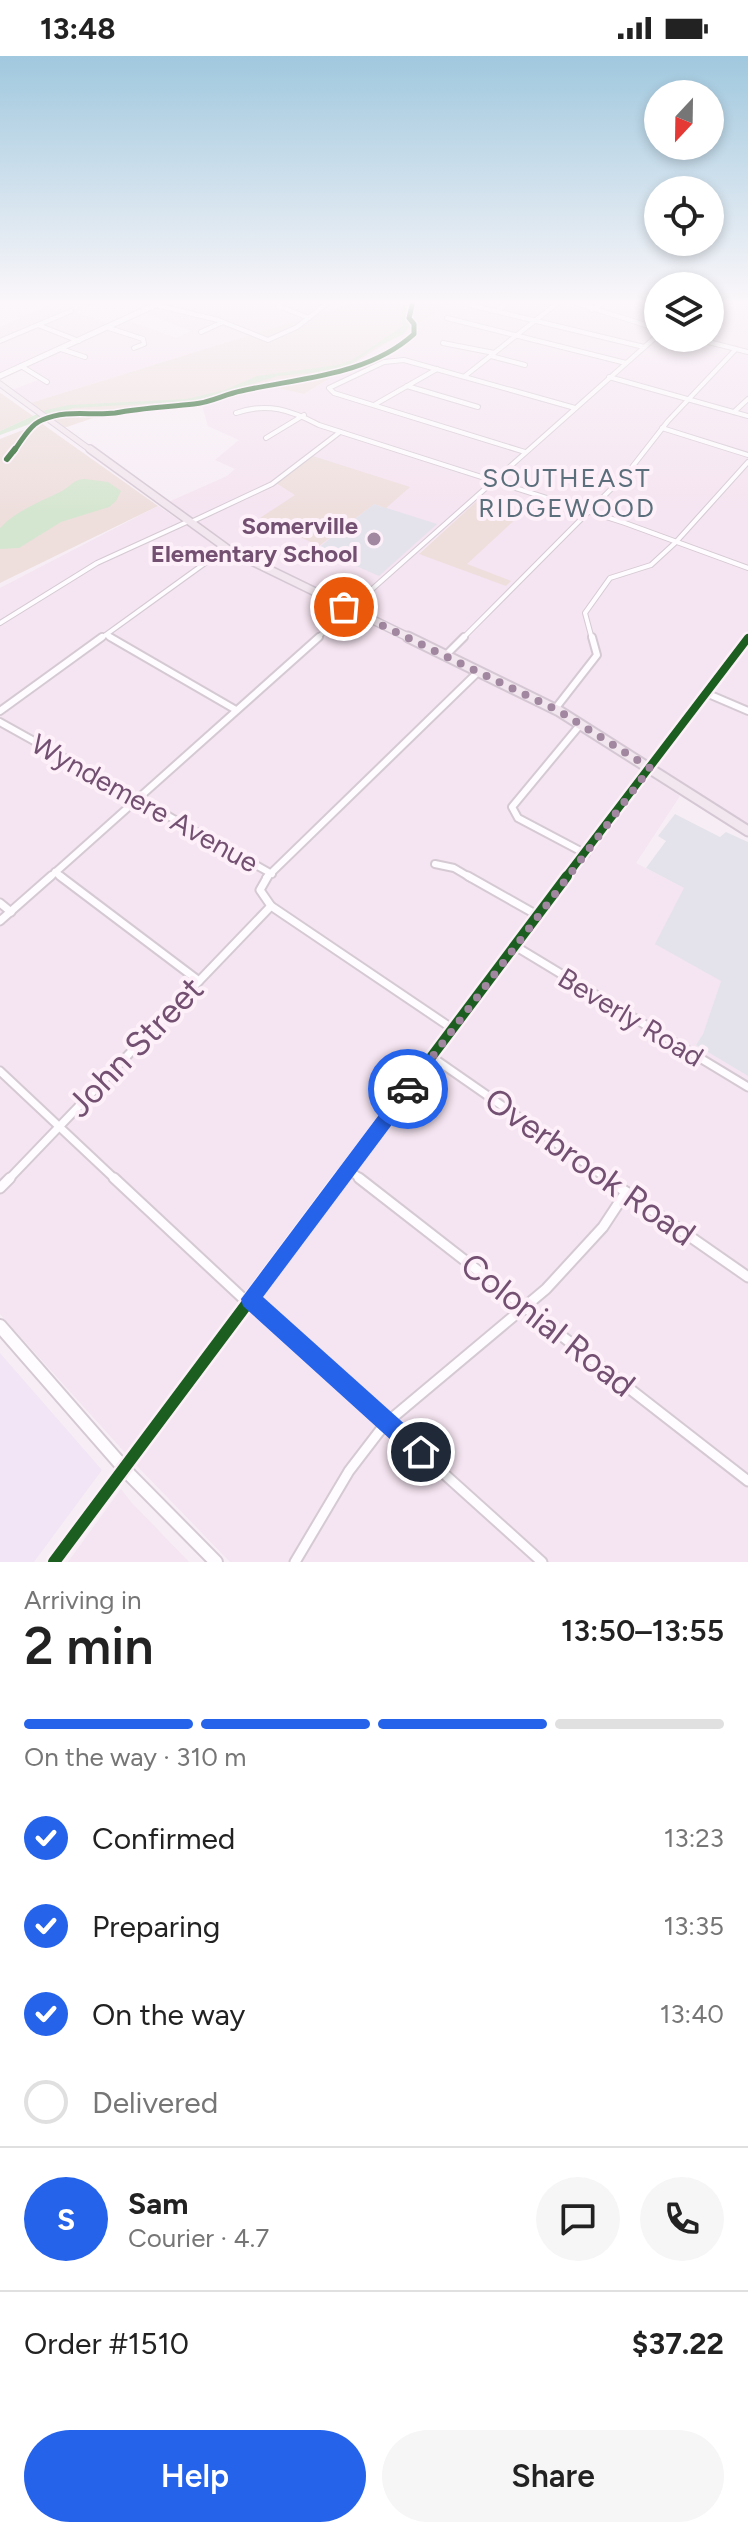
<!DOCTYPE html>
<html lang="en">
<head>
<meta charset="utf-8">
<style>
	:root { --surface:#fff; --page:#f6f6f6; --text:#222; --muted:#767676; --line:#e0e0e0; --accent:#2563eb }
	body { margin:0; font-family:Figtree,sans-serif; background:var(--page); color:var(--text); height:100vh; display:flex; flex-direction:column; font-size:30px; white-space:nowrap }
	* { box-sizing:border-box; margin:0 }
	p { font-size:26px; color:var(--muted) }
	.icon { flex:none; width:44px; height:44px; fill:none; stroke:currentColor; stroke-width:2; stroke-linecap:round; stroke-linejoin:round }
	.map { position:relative; height:1506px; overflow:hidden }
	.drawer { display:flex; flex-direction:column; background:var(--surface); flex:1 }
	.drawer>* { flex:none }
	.needle { width:52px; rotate:202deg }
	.buttons { position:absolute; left:644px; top:24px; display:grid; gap:16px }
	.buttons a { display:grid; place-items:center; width:80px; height:80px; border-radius:50%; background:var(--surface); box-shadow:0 4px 12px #0003; font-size:40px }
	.pin { position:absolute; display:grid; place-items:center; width:68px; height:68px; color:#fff; margin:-34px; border:4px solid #fff; border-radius:50%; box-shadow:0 2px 8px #0007 }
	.courier { position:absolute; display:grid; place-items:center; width:80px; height:80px; margin:-40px; border:6px solid #2563eb; border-radius:50%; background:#fff; color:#222; box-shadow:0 2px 10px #0007 }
	.summary em { font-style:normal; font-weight:600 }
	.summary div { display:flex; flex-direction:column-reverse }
	.summary { display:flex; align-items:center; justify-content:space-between; height:136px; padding:0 24px }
	h1 { font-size:52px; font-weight:600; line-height:60px }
	.bar { display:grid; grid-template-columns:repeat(4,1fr); gap:12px 8px; align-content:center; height:96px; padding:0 24px }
	.bar i { height:10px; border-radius:6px; background:var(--line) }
	.bar .on { background:var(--accent) }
	.bar p { grid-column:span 4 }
	.line { display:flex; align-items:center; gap:20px; padding:0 24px; border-top:2px solid var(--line) }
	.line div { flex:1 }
	.round { display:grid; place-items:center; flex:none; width:84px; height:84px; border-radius:42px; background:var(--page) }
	ol { padding:0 24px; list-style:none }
	li { display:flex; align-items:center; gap:24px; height:88px }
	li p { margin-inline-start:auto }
	li .icon { padding:8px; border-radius:50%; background:var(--accent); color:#fff; stroke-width:4 }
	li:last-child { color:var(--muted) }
	li i { width:44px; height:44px; border:4px solid var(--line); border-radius:50% }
	.cta { display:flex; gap:16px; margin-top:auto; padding:16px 24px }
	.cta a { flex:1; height:92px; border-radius:48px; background:var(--accent); color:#fff; font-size:32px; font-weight:600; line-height:92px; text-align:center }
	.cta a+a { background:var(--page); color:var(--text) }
	.status { display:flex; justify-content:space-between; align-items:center; height:56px; padding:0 40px; background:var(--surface); direction:ltr }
	.status svg { height:22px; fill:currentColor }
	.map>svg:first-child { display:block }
	.residential { fill:#f5e4f1; fill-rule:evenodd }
	.education { fill:#e4e3eb }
	.medical { fill:#f2e5f6 }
	.green { fill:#eedfdd }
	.water { fill:#d5e6d0 }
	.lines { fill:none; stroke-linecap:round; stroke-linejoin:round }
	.street-far3-casing { stroke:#d5cad3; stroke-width:6 }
	.street-far2-casing { stroke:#d5cad3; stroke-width:10 }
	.street-far1-casing { stroke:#d5cad3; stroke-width:11 }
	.street-casing { stroke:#d5cad3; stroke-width:13 }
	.secondary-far1-casing { stroke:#d5cad4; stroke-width:7 }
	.secondary-casing { stroke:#d5cad4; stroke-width:16 }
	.primary-far2-casing { stroke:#d5c8d4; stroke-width:7 }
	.primary-far1-casing { stroke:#d5c8d4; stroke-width:10 }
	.primary-casing { stroke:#d5c8d4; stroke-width:13 }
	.street-far3 { stroke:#fefcfe; stroke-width:4 }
	.street-far2 { stroke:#fefcfe; stroke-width:6 }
	.street-far1 { stroke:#fefcfe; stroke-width:7 }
	.street { stroke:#fefcfe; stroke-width:9 }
	.secondary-far1 { stroke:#fefcfe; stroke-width:5 }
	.secondary { stroke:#fefcfe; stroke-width:12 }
	.primary-far2 { stroke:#f2e7ee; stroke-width:5 }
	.primary-far1 { stroke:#f2e7ee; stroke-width:7 }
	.primary { stroke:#f2e7ee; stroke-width:9 }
	.cycleway-far4-casing { stroke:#fdf0f9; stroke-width:8 }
	.cycleway-far3-casing { stroke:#fdf0f9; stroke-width:10 }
	.cycleway-far2-casing { stroke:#fdf0f9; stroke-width:13 }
	.cycleway-far1-casing { stroke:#fdf0f9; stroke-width:15 }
	.cycleway-casing { stroke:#fdf0f9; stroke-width:17 }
	.cycleway-far4 { stroke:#1b5e20; stroke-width:5 }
	.cycleway-far3 { stroke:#1b5e20; stroke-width:6 }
	.cycleway-far2 { stroke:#1b5e20; stroke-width:8 }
	.cycleway-far1 { stroke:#1b5e20; stroke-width:10 }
	.cycleway { stroke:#1b5e20; stroke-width:12 }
	.route { fill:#2563eb }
	.done { stroke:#a1879f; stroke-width:8; stroke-dasharray:0 14.4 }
	.poi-dot { fill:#a1879f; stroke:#fdf0f9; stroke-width:3 }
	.labels { text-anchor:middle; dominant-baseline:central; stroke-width:8; stroke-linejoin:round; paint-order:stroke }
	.far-poi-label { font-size:24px; font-weight:bold; fill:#735071; stroke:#fdf0f9; text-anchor:end }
	.far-neighbourhood-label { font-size:26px; letter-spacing:2px; fill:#5a6f7b; stroke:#fdf0f9 }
	.street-label { font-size:28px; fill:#735071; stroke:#fdf0f9 }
	.near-street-label { font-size:34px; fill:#735071; stroke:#fdf0f9 }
</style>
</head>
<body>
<div class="status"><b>13:48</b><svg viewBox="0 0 49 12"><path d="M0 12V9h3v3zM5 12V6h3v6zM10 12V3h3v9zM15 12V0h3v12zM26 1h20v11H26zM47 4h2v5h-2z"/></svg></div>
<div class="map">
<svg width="748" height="1506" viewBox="0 0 748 1506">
	<rect width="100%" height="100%" fill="#f7eef5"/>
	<!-- residential -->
	<g class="residential">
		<path d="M48,245H102L76,256L114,270L126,264L177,282L191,275L142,256L150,252L136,245H360L27,348L9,335L40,323L21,311L0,320V271L20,262L13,259L29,258L53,247Z"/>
		<path d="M455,245H658V282H710V245H748V775L580,669L229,494L166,447L227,420L235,413L215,404L239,384L208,370L202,349L273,330L304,338ZM465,456L466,509L510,525L419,497Z"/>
		<path d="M158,450L233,501L553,658L680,740L636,807L684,832L721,925L703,978L696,989L748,1020V1506H230L138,1411L0,1258V532Z"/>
		<path d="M121,1433L131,1446L189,1506H68Z"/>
	</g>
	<!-- education -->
	<g class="education">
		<path d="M374,448L437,468L379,520L317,493Z"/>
		<path d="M675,758L720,781L726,776L748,786V1020L696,989L703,978L721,925L655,888L684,832L646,812L666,785L658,780Z"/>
	</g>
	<!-- medical -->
	<path class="medical" d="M0,1297L102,1414L34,1506H0Z"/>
	<!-- green -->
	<g class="green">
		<path d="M360,245H455L304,338L273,331L202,349L93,362L61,373L27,348Z"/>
		<path d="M0,337L2,338L33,360L0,375Z"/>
		<path d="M41,367L158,450L0,527V383Z"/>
		<path d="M313,400L410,431L386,452L374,448L319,490L260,462L295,439L276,427Z"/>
		<path d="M479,443L521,458L467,508L511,525L506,530L419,498Z"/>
	</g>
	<!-- water -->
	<g class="water">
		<path d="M403,245H410L407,251L409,270L404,278L374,292L348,310L327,315L278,320L195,345L73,352L0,379V375L46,354L69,349L187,343L225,334L257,320L338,309L352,304L401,271Z"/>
		<path d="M84,423L108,426L121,435L116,445L109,451L61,466L19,492L0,493V472C17,454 40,446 62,435C71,430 73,424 84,423Z"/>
	</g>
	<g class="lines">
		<!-- street-far3 casing -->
		<g class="street-far3-casing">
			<g id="street-far3">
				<path d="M570,245L658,273"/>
				<path d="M156,249L218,264L268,284L297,271L330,245"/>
				<path d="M470,249L644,291"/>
				<path d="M278,250L309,262"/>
				<path d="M592,254L605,245"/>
				<path d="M497,255L510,245"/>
				<path d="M447,262L626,307"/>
				<path d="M38,269L79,285"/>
				<path d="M109,272L143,283L144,288L134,292"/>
				<path d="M201,276L223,266"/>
				<path d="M693,282L748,296"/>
				<path d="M0,285L71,255"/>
				<path d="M443,287L494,297"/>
				<path d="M61,293L85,301"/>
				<path d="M491,300L525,309"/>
				<path d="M21,310L47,326"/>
				<path d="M465,320L560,245"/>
				<path d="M609,321L748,360"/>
				<path d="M407,330L478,351"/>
				<path d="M374,349L437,313"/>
				<path d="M734,356L748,343"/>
				<path d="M236,357C267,346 291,354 319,369L625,467L748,512"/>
				<path d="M662,372L748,399"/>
				<path d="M266,382L304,359"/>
				<path d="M525,396L334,337L329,332L384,306L404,304L575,352"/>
				<path d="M191,466L272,428L340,376"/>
				<path d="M0,567L97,507L189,465"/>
				<path d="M106,579L113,583"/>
				<path d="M100,583L226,492"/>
				<path d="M316,583L658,279"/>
				<path d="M462,583L629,415L668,365L736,293"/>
				<path d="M592,583L585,557L610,522L651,509L676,486L748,406"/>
			</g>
		</g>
		<!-- street-far2 casing -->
		<g class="street-far2-casing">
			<g id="street-far2">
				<path d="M110,581L236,654"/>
				<path d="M446,599L464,581"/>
				<path d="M706,637L748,655"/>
				<path d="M555,653L597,599L592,581"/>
				<path d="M0,655L102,581"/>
				<path d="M0,666L272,818"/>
				<path d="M580,669L512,751L518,762L586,798"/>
				<path d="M435,808L454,812L471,822"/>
				<path d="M55,816L63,822"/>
				<path d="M49,822L319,581"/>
				<path d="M266,822L479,615"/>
				<path d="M565,822L748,582"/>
			</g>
		</g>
		<!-- street-far1 casing -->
		<g class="street-far1-casing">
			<g id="street-far1">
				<path d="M60,820L199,925"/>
				<path d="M268,820L260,834L271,850L453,973"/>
				<path d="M468,820L537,859"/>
				<path d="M0,847L11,856"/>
				<path d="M0,865L51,820"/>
				<path d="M515,890L748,1031"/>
				<path d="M432,1001L609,1124"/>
				<path d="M0,1015L116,1124"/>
				<path d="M348,1113L362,1124"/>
				<path d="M8,1124L271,850"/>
				<path d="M339,1124L567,820"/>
			</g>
		</g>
		<!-- street casing -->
		<g class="street-casing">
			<g id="street">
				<path d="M114,1122L248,1247"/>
				<path d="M359,1122L748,1425"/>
				<path d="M606,1122L748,1221"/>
				<path d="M0,1132L10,1122"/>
				<path d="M250,1243L542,1506"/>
				<path d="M54,1506L341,1122"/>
				<path d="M295,1506L349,1415L385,1368L546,1233L603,1171L626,1136"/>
			</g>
		</g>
		<!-- secondary-far1 casing -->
		<g class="secondary-far1-casing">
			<path id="secondary-far1" d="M0,320L164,245"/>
		</g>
		<!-- secondary casing -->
		<g class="secondary-casing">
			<path id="secondary" d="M0,1270L130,1419L216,1506"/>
		</g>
		<!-- primary-far2 casing -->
		<g class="primary-far2-casing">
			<path id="primary-far2" d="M0,328L92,395"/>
		</g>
		<!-- primary-far1 casing -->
		<g class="primary-far1-casing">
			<path id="primary-far1" d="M90,393L229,494L412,583"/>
		</g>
		<!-- primary casing -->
		<g class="primary-casing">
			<path id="primary" d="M408,581L559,655L748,775"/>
		</g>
		<!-- street-far3 -->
		<use href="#street-far3" class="street-far3"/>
		<!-- street-far2 -->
		<use href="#street-far2" class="street-far2"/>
		<!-- street-far1 -->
		<use href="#street-far1" class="street-far1"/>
		<!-- street -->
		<use href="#street" class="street"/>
		<!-- secondary-far1 -->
		<use href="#secondary-far1" class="secondary-far1"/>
		<!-- secondary -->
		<use href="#secondary" class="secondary"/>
		<!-- primary-far2 -->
		<use href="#primary-far2" class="primary-far2"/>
		<!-- primary-far1 -->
		<use href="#primary-far1" class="primary-far1"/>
		<!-- primary -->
		<use href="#primary" class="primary"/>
		<!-- cycleway-far4 casing -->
		<g class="cycleway-far4-casing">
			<path id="cycleway-far4" d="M14,395C21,385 31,368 42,364C68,353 90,360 115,357C141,352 167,351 194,348C210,347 225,338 241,335C298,322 368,320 414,278V268L409,262L413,245"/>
		</g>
		<!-- cycleway-far3 casing -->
		<g class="cycleway-far3-casing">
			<path id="cycleway-far3" d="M7,403L15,393"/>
		</g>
		<!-- cycleway-far2 casing -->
		<g class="cycleway-far2-casing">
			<path id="cycleway-far2" d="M565,822L748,582"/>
		</g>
		<!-- cycleway-far1 casing -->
		<g class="cycleway-far1-casing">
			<path id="cycleway-far1" d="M339,1124L567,820"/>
		</g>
		<!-- cycleway casing -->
		<g class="cycleway-casing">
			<path id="cycleway" d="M54,1506L341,1122"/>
		</g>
		<!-- cycleway-far4 -->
		<use href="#cycleway-far4" class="cycleway-far4"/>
		<!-- cycleway-far3 -->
		<use href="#cycleway-far3" class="cycleway-far3"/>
		<!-- cycleway-far2 -->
		<use href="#cycleway-far2" class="cycleway-far2"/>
		<!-- cycleway-far1 -->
		<use href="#cycleway-far1" class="cycleway-far1"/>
		<!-- cycleway -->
		<use href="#cycleway" class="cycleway"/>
	</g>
	<!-- sky -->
	<linearGradient id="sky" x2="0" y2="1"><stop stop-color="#a0c8de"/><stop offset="0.54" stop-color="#fbf7fa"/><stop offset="1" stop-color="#fbf7fa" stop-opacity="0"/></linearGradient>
	<rect width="748" height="456" fill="url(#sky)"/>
	<!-- route -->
	<path class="route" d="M408,1025L414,1028L416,1033L414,1039L263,1241L428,1389L431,1396L428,1404L421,1407L413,1404L243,1250L241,1243L402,1028Z"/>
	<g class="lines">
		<!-- done -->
		<path class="done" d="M344,551L559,655L650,712L408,1033"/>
	</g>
	<!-- markers -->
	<circle class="poi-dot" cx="374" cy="483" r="8"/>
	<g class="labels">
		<!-- far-poi labels -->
		<g class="far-poi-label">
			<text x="358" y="469">Somerville<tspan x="358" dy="28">Elementary School</tspan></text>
		</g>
		<!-- far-neighbourhood labels -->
		<g class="far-neighbourhood-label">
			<text x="567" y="422">SOUTHEAST<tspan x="567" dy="30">RIDGEWOOD</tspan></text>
		</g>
		<!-- street labels -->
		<g class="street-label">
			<text transform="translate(145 747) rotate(29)">Wyndemere Avenue</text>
			<text transform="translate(631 961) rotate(31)">Beverly Road</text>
		</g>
		<!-- near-street labels -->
		<g class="near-street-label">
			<text transform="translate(135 991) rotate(-46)">John Street</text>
			<text transform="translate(590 1111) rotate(35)">Overbrook Road</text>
			<text transform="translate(548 1269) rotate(38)">Colonial Road</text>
		</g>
	</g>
</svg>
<div class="buttons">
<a><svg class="needle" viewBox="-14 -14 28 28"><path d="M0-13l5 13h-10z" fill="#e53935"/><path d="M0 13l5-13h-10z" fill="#767676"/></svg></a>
<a><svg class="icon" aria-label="locate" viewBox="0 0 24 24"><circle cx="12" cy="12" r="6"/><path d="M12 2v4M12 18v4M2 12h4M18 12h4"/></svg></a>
<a><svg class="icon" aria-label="layers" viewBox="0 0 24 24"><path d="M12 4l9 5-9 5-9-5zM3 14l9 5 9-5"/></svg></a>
</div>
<div class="pin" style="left:344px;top:551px;background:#ea580c"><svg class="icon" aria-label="bag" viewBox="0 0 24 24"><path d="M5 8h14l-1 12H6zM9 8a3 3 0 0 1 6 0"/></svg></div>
<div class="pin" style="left:421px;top:1396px;background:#1f2937"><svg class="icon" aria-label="home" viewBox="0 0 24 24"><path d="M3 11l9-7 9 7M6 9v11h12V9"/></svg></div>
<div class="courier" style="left:408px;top:1033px"><svg class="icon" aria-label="car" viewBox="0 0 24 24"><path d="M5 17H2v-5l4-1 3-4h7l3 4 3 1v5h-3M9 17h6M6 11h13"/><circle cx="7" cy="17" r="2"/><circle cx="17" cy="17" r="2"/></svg></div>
</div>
<section class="drawer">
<div class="summary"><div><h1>2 min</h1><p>Arriving in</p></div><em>13:50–13:55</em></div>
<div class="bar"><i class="on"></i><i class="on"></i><i class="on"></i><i></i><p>On the way · 310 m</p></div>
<ol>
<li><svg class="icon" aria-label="check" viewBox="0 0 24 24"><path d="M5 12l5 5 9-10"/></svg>Confirmed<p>13:23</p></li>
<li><svg class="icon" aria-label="check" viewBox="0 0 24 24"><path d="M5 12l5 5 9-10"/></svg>Preparing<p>13:35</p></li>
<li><svg class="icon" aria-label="check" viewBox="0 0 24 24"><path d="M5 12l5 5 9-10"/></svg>On the way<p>13:40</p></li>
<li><i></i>Delivered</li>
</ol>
<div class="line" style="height:144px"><b class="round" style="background:var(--accent);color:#fff">S</b><div><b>Sam</b><p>Courier · 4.7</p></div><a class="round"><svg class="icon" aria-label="chat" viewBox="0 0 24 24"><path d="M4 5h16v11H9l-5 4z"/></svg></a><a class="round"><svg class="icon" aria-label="phone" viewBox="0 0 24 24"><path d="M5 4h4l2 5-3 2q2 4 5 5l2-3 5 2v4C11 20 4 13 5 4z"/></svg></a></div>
<div class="line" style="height:104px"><div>Order #1510</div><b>$37.22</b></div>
<div class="cta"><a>Help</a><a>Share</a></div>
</section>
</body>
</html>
